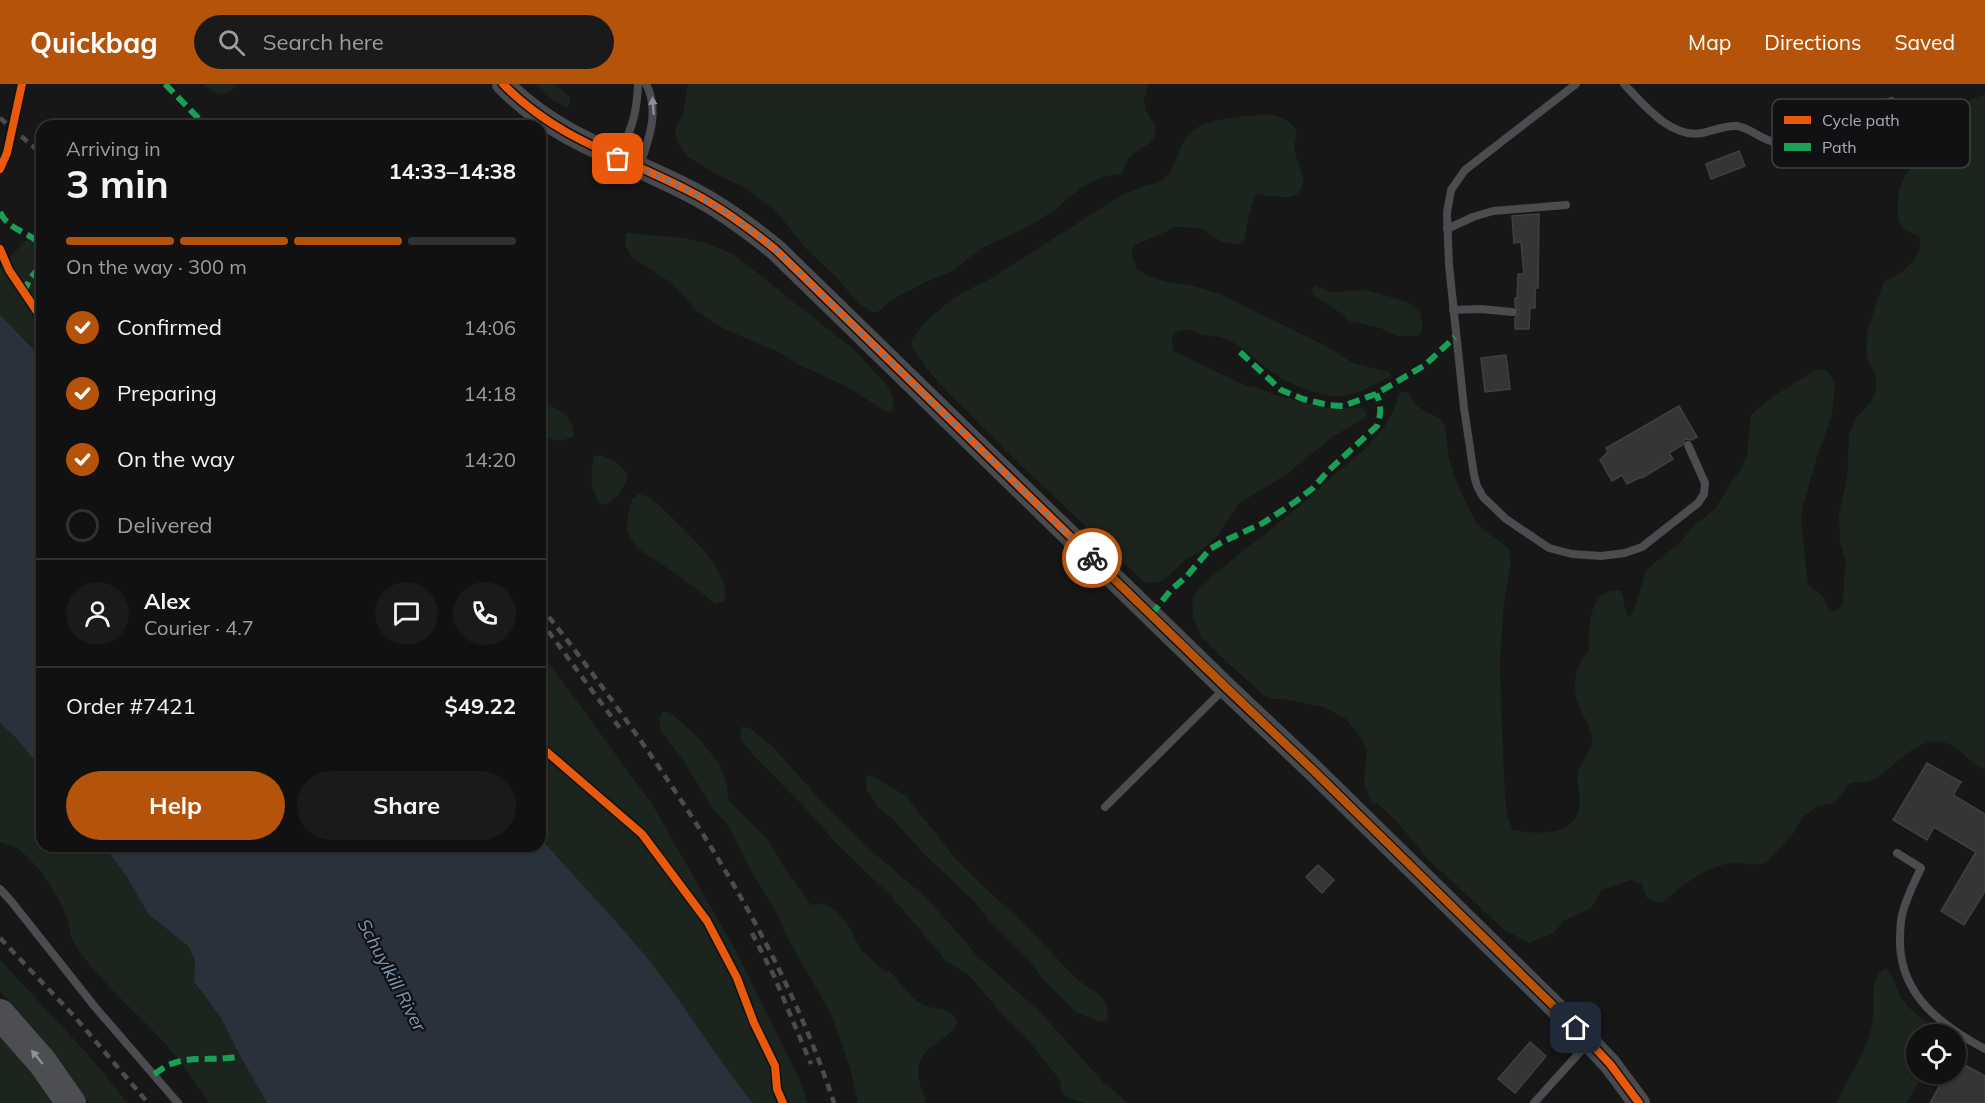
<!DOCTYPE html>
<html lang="en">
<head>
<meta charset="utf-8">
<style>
	:root { --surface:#111; --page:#1a1a1a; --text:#f1f3f6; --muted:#9c9d9f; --line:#303131; --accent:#b45309 }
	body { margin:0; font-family:Mulish,sans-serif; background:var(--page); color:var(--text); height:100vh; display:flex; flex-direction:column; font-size:22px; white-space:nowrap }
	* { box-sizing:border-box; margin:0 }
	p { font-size:20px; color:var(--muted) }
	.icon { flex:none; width:33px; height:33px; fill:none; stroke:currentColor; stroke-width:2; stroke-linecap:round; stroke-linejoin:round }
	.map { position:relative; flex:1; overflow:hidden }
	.sheet { position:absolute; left:36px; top:36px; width:510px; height:732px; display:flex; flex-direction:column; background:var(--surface); border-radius:18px; box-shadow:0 2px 4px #0004,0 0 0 2px var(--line) }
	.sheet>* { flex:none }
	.fabs { position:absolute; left:1906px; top:940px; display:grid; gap:12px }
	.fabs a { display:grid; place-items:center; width:60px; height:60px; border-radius:50%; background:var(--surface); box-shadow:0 2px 4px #0004,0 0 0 2px var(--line); font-size:30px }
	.pin { position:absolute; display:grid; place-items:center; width:51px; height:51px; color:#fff; margin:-26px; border-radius:12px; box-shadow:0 3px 9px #0006 }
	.courier { position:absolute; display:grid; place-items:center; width:60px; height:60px; margin:-30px; border:4px solid #b45309; border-radius:50%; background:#fff; color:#222; box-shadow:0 2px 8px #0007 }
	.head em { font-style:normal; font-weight:700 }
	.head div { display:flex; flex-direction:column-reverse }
	.head { display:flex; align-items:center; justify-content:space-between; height:102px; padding:0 30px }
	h1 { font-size:39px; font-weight:700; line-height:45px }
	.bar { display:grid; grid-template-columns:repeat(4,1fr); gap:9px 6px; align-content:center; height:72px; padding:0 30px }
	.bar i { height:8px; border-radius:4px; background:var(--line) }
	.bar .active { background:var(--accent) }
	.bar p { grid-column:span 4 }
	.line { display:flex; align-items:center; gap:15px; padding:0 30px; border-top:2px solid var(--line) }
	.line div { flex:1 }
	.round { display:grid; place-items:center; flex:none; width:63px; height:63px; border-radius:32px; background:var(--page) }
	ol { padding:0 30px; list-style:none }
	li { display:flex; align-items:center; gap:18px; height:66px }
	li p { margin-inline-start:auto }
	li .icon { padding:6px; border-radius:50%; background:var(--accent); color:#fff; stroke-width:4 }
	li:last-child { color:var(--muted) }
	li i { width:33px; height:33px; border:3px solid var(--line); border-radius:50% }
	.primary-button { display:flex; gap:12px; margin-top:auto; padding:12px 30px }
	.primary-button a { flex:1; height:69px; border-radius:36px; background:var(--accent); color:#fff; font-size:24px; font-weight:700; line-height:69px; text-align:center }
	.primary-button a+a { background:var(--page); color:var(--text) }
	header { display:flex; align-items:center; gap:36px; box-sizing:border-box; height:84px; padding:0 30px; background:var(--accent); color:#fff }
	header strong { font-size:28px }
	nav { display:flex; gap:33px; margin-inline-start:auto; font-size:21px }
	.search { width:420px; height:54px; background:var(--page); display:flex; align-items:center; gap:15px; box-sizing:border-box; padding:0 21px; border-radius:33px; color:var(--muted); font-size:22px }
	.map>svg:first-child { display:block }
	.green { fill:#1c241e }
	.water { fill:#29313a }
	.building { fill:#353536; stroke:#3f4043; stroke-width:1.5 }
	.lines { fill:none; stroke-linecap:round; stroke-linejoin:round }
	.service { stroke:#4a4c50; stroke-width:8 }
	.secondary { stroke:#494a4e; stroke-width:22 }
	.motorway { stroke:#4d4e52; stroke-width:30 }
	.rail { stroke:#4a4c4f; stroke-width:4.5; stroke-dasharray:8 6; stroke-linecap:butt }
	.quiet { stroke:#1a9f57; stroke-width:6; stroke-dasharray:12 6; stroke-linecap:butt }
	.cycleway-casing { stroke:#111113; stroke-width:11 }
	.cycleway { stroke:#e8590c; stroke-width:8 }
	.oneway { fill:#8b8f9a }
	.oneway2 { fill:#8c909a }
	.done { stroke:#757880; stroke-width:6; stroke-dasharray:0 10.8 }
	.route { stroke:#b45309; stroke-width:8 }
	.labels { text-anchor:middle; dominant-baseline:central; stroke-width:4.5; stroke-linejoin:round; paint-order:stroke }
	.water-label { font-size:18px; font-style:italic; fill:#7b99b6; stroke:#111113 }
	.key { fill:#111113; stroke:#3e4045; stroke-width:1.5 }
	.key-label { font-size:16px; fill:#a7acb9 }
</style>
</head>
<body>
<header>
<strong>Quickbag</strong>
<div class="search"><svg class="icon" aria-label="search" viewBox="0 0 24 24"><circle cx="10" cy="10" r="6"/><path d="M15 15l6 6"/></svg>Search here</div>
<nav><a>Map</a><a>Directions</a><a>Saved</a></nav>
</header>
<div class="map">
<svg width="1985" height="1019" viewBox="0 0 1985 1019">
	<rect width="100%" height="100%" fill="#171717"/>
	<!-- green -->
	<g class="green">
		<path d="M203,0H236V1C225,15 215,11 203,0Z"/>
		<path d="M535,0H555L570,14V19L568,24C554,18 545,11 535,0Z"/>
		<path d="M688,0H1148L1144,16L1146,27L1155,41V52L1148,60L1129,73L1123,87L1119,90L1103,93L1083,102L1057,124L1030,142L982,164L951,188L930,196L889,217L882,225L877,228H872L858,219L836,193L808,167L779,131L767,120L746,104L714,89L688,73L678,60L675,49L676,44L683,30Z"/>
		<path d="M1985,10V685C1969,680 1959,661 1942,658C1915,652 1892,688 1870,697C1864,699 1857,698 1851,699L1834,719L1817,722L1802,734L1793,750L1766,778C1756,783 1744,779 1733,779C1708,781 1681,802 1663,818L1657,819L1646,813L1642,800L1631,796L1602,806L1590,825L1565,836L1552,850L1528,859L1502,844L1430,777L1396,737L1376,718L1375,721L1370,716L1364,698L1367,666L1357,648L1345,634L1324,623L1283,615H1271L1265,612L1219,571L1200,551L1193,533L1192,514L1199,504L1213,491L1302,420L1336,389L1363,367L1385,342L1397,319L1398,312L1402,308H1408L1416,321L1426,328L1440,334L1445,342L1449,374L1456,397L1476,439L1509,465L1511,478L1504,519L1500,577L1501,616L1505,712L1508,735L1513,746C1535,750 1574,753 1579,724C1582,712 1575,699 1578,688C1581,675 1593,669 1592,655C1592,646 1584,633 1580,625C1571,605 1574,581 1589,566C1589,544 1588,502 1621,507C1625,516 1624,525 1628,533L1631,531L1638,514L1646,486L1678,460L1696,440L1715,425L1733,395L1741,385L1747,372L1751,331L1772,313L1816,286H1825L1829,289L1832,295L1835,302L1832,331L1818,370L1802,425L1801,437L1808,500L1823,512L1828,525L1831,528L1840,524L1842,520L1846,478L1840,458L1839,429L1847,396L1849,351L1855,335L1871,318L1876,305V292L1866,272L1867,248L1883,199C1889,193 1898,192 1904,186C1914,178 1924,165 1919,152C1912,149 1903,146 1900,139C1894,124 1899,96 1910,85C1915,79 1924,75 1930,71L1933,59L1947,41L1955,25L1963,19Z"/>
		<path d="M1264,30C1274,32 1286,33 1293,42C1301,50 1292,58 1295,68C1298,82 1311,98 1296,111C1290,116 1264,111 1256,110L1249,130L1244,158L1237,161L1222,158L1200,144L1176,143L1133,162L1132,172L1137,185L1149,192L1166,198L1191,201L1220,210L1326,262L1353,279L1389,288L1391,292C1375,300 1359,310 1340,312C1319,313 1292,301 1275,290C1250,274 1238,252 1205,251C1200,251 1197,248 1192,246C1187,245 1180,247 1174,249L1172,254L1174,267L1246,302L1255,303L1279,312L1328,324H1363L1367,329L1365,334L1332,353L1288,389L1239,420L1217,452L1203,465L1185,476L1170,491L1159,498L1146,499L1141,495L1007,368L935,295L911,262L912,255L924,239L950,217L962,209L992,194L1123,110C1131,109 1134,106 1141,103C1148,101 1156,100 1163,95C1180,82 1176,57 1195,45C1212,34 1244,33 1264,30Z"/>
		<path d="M42,140V274L0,231V183Z"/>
		<path d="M626,149L684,154L707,159L736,172L853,265L886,300L893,312V325L888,329L846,302L797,280L781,269L726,246L699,229L670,198L632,173L625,162Z"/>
		<path d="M1316,201L1329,208L1367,206L1410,219L1420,229L1423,242L1419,252H1398L1380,244L1349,237L1335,225L1314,212L1311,206Z"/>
		<path d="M548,322C562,325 576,338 573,353C561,358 550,357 540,350V323Z"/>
		<path d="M599,371L615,377L628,391C625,403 614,421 601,421C590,405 590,391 594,372Z"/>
		<path d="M639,410L651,414C671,433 737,489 724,518L715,520C700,507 685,496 669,485C654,474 635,468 628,448C625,439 630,424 632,415Z"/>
		<path d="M540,567L652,720L737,869L801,999L807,1019H714L644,870L540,753Z"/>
		<path d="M662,628H669L695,650L719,679L726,697L729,718L766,753L784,783L811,821L824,819L835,826L848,841L861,866L887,889L888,886C900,897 907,911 922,920C935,928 950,919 957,939C945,962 913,962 919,996C921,1004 925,1011 926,1019H858L850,983L831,930L788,855L779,833L749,783L729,743L712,723L685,679L660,645V633Z"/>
		<path d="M0,639L15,653L42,685V762H104L127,793L148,830L188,862L195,876L194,899L221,934L240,972L267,1019H209C194,996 178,973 159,953C131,923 98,896 75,861C69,851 70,841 66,831C56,808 40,783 21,767C16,762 7,761 0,758Z"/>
		<path d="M742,642L751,645L774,664L822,718L874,769L922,810L951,841L977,872L1039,927L1104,999L1128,1019H1085L1066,1013L1062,1008L1060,996L1024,951L1001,929L968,890L946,877L892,813L838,761L807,726L755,673L743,659L740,651Z"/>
		<path d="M872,691L906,712L955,774L982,801L1017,833L1078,896L1100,911L1107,922L1108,935L1101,938L1076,928L1044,896L1028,875L986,833L973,816L924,770L893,735L878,723L866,705V693Z"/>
		<path d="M0,876L84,966L128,1019H89L68,988L0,907Z"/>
		<path d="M1884,885H1887C1895,895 1897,909 1905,919C1916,932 1930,940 1942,951H1917V990H1924L1906,1019H1836C1850,990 1870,965 1873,932C1875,917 1869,893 1884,885Z"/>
		<path d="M0,947L58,1019H0Z"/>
	</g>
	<!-- water -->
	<g class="water">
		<path d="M0,231L42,274V685L15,653L0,639Z"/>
		<path d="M540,753C574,793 611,830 644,870C683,918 714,971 753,1019H267L240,972L221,934L194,898L195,876L188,862L148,830L127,793L104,762H540Z"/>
	</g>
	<!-- building -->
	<g class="building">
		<path d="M1739,67L1745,82L1711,95L1706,80Z"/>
		<path d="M1539,130L1538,204H1535V224H1530L1529,245H1515V234L1519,228L1515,222V214H1517L1518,190H1524L1521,158L1514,159L1512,132Z"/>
		<path d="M1506,271L1510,305L1485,308L1481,274Z"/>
		<path d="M1679,322L1697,353L1692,356L1685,355L1682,361L1669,369L1673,375L1642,394L1641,393L1627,400L1622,391L1612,397L1600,376L1608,368L1606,364Z"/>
		<path d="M1927,679L1961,698L1953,711L1985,730V807L1964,841L1941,827L1976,768L1934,743L1927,756L1893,736Z"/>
		<path d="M1318,781L1334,796L1322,809L1306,793Z"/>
		<path d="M1530,958L1546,972L1515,1009L1498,995Z"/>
		<path d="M1956,976L1985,992V1019H1930L1946,990H1956Z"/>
	</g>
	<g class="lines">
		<!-- service -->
		<g class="service">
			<path d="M1576,0L1465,86L1451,106L1447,129L1449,181L1464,324L1474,391L1477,402L1483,413L1506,435L1549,464L1572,470L1601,472L1625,469L1642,463L1698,419L1704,410L1705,399L1688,361"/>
			<path d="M1624,0C1643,20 1671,55 1702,49C1713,47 1725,41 1737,42C1751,44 1761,56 1775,58C1807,60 1863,32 1891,17"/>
			<path d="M618,74C631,46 637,31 638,0"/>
			<path d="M640,81C649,54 660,27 646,0"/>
			<path d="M0,85L7,69L22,0"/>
			<path d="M1447,145L1473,133L1493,127L1566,121"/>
			<path d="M1453,226L1480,225L1513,228"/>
			<path d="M1105,723L1225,604"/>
			<path d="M1897,769L1921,784C1914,799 1906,814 1902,831C1900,840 1900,850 1900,859C1901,912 1942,942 1985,965"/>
			<path d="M0,805L11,817L95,923L178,1019"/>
			<path d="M1534,1019L1589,958"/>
		</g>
		<!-- secondary -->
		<path class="secondary" d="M503,0C558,56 622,72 689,107C721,123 749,144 776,166L1225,603L1313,686L1576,944L1610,980L1639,1019"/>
		<!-- motorway -->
		<path class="motorway" d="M0,930L43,979L71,1019"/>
		<!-- rail -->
		<g class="rail">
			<path d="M0,34L42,70"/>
			<path d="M540,522C576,566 610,613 643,660C721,772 791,889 834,1019"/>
			<path d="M540,536L622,647"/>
			<path d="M752,849L774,892L811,980"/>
			<path d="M0,854L75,933L148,1019"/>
		</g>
		<!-- quiet -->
		<g class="quiet">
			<path d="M165,0L206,42"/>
			<path d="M0,128C9,147 28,147 42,161"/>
			<path d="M24,209L29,196L42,180"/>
			<path d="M1240,268L1281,306L1303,315L1328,321L1343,322L1376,310L1425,281L1455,253"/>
			<path d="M1151,531L1171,506L1187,492L1210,465L1224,457L1263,439L1295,418L1313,404L1328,387L1377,342C1381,332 1382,320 1376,310"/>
			<path d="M154,990C160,987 165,982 171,980C193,971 217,978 240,972"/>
		</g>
		<!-- cycleway casing -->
		<g class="cycleway-casing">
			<g id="cycleway">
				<path d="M503,0C558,56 622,72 689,107C721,123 749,144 776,166L1225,603L1313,686L1576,944L1610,980L1639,1019"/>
				<path d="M0,85L7,69L22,0"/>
				<path d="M0,165L9,186L42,235"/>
				<path d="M540,662L642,750L707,837L737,894L754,939L775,982L777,1005L783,1019"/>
			</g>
		</g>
		<!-- cycleway -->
		<use href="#cycleway" class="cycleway"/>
	</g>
	<!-- one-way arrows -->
	<defs><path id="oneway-solid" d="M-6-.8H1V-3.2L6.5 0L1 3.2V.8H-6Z" transform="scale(1.5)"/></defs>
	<use class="oneway" href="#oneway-solid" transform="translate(653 22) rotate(-95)"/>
	<use class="oneway2" href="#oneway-solid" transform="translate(37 973) rotate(-129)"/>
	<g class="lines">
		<!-- done -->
		<path class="done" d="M618,75C641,85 664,94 687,106C719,122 748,143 776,166L1092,474"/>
		<!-- route -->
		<path class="route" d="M1092,474L1226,603L1313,686L1576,944"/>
	</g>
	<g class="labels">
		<!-- water labels -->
		<g class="water-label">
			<text transform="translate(392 891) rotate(62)">Schuylkill River</text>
		</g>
	</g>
	<!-- legend -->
	<rect x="1772" y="15" width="198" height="69" rx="9" class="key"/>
	<rect x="1784" y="32" width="27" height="8" fill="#e8590c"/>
	<rect x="1784" y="59" width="27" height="8" fill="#1a9f57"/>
	<g class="key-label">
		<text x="1822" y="42">Cycle path</text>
		<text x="1822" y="69">Path</text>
	</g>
</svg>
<div class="fabs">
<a><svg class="icon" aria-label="locate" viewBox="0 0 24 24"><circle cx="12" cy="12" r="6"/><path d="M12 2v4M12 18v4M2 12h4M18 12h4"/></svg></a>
</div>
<div class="pin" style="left:618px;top:75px;background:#ea580c"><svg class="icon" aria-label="bag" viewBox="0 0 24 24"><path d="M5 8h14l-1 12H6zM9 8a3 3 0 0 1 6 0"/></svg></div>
<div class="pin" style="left:1576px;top:944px;background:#1f2937"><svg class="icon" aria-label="home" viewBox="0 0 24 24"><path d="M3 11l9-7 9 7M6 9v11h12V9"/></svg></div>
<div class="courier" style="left:1092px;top:474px"><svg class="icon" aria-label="bike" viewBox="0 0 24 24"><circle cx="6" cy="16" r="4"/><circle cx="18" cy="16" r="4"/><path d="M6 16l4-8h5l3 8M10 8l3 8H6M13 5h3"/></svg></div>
<section class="sheet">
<div class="head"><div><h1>3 min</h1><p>Arriving in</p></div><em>14:33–14:38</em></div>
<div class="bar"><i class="active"></i><i class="active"></i><i class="active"></i><i></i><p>On the way · 300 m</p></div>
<ol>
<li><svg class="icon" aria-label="check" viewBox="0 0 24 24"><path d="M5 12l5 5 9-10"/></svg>Confirmed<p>14:06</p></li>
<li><svg class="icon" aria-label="check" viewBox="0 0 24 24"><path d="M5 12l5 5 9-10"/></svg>Preparing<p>14:18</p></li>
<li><svg class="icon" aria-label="check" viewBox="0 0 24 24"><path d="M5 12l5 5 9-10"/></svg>On the way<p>14:20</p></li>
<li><i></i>Delivered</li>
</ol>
<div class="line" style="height:108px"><a class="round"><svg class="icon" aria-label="person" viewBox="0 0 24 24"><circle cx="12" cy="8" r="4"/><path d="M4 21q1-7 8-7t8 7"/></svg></a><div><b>Alex</b><p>Courier · 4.7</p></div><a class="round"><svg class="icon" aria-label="chat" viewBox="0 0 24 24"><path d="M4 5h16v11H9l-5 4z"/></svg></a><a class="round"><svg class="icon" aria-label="phone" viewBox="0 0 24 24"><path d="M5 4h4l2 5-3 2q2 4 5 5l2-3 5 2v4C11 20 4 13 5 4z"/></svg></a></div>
<div class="line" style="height:78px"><div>Order #7421</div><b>$49.22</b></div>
<div class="primary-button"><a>Help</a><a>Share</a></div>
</section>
</div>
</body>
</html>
